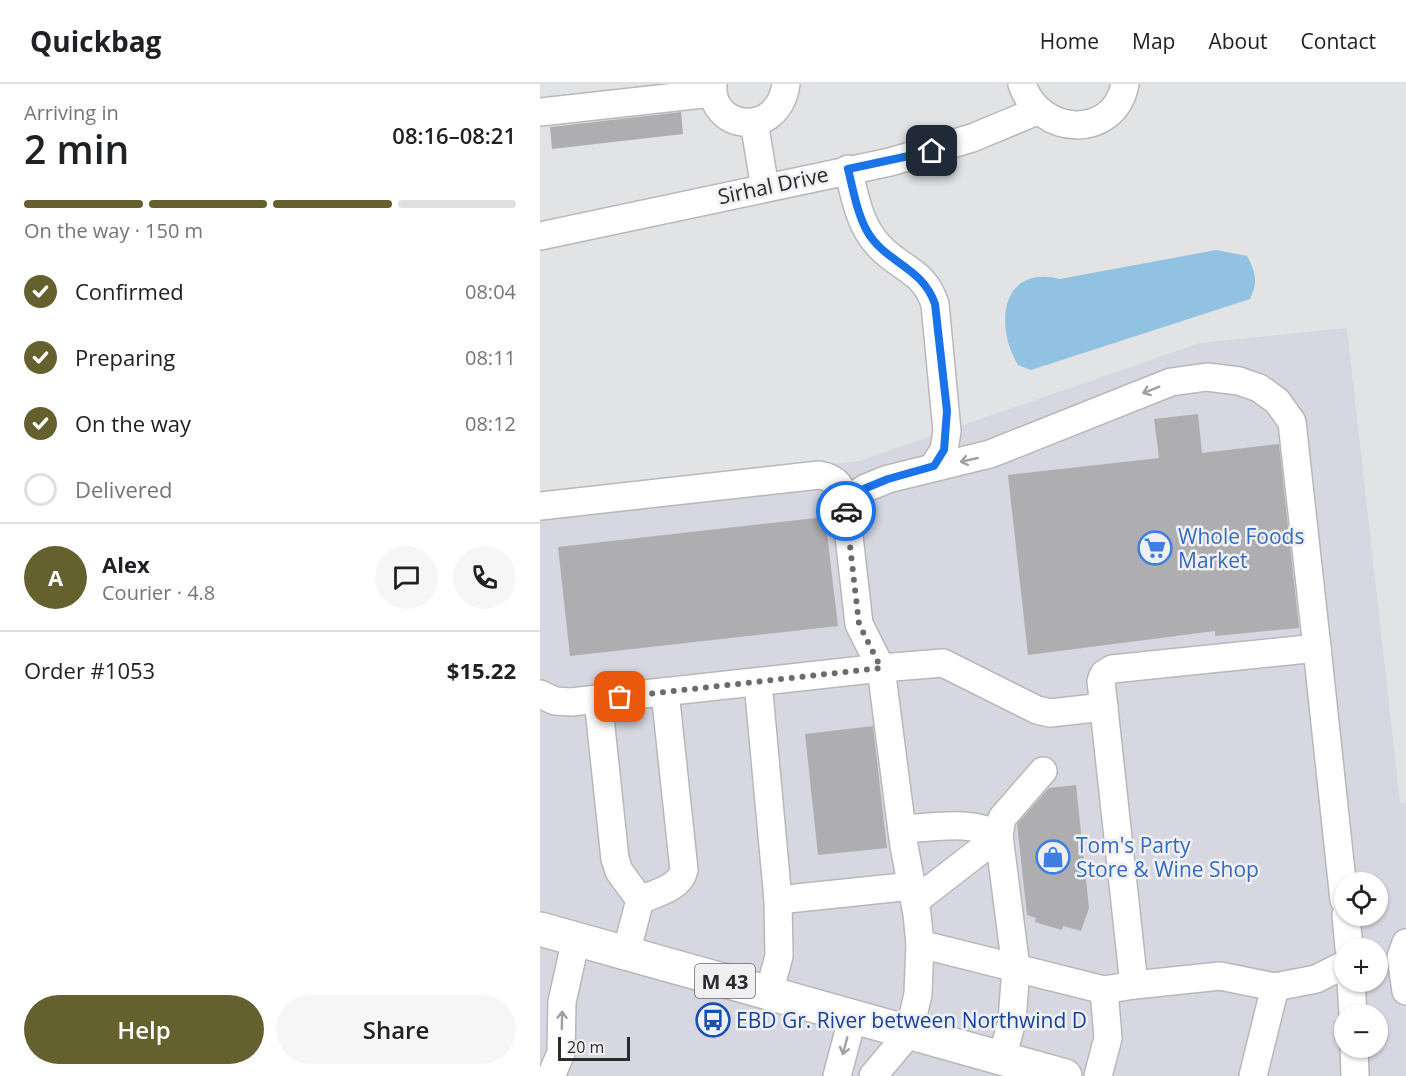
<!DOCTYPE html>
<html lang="en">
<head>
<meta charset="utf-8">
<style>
	:root { --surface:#fff; --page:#f6f6f6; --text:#202124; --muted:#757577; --line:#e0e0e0; --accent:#65612e }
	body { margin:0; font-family:"Open Sans",sans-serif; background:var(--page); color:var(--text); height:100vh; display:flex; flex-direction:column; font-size:22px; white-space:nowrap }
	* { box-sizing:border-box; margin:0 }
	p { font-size:20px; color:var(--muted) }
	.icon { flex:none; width:33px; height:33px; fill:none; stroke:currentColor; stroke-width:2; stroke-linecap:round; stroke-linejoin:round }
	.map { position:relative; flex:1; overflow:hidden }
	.drawer { display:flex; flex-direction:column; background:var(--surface); width:540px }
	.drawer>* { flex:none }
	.buttons { position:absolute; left:794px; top:788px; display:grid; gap:12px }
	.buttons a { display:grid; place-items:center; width:54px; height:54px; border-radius:50%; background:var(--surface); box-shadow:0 2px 4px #0004; font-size:30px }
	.scale { position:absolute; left:18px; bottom:15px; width:72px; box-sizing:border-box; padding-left:6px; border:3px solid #2b2b2c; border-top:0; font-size:16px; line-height:21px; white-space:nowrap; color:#2b2b2c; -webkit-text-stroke:4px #f0f0f3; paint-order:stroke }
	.pin { position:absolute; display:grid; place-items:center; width:51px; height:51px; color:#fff; margin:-26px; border-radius:12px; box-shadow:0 3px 9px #0006 }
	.courier { position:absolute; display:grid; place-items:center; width:60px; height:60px; margin:-30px; border:4px solid #1a73e8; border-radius:50%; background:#fff; color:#222; box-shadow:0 2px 8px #0007 }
	.headline em { font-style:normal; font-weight:600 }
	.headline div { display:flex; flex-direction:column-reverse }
	.headline { display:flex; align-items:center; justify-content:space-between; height:102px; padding:0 24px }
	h1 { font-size:39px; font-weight:600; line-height:45px }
	.bar { display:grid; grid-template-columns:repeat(4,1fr); gap:9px 6px; align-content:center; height:72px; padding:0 24px }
	.bar i { height:8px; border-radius:4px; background:var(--line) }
	.bar .active { background:var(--accent) }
	.bar p { grid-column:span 4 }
	.line { display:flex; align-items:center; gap:15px; padding:0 24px; border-top:2px solid var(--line) }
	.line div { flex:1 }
	.round { display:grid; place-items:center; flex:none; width:63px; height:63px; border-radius:32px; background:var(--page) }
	ol { padding:0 24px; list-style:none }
	li { display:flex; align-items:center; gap:18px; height:66px }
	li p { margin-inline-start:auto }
	li .icon { padding:6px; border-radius:50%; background:var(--accent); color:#fff; stroke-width:4 }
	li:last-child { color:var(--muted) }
	li i { width:33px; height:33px; border:3px solid var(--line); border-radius:50% }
	.primary-button { display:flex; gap:12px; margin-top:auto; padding:12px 24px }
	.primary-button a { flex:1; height:69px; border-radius:36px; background:var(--accent); color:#fff; font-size:24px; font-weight:600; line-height:69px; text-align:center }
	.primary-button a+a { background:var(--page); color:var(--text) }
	header { display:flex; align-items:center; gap:36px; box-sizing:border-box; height:84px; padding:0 30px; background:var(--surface); border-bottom:2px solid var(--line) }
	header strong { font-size:28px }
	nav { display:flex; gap:33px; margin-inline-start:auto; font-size:21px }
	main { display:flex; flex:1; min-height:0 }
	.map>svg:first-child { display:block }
	.built { fill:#d6d7e1; fill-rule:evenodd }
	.water { fill:#91c2e2 }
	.building { fill:#aeaeb1 }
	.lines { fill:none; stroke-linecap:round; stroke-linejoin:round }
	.minor-casing { stroke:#b8b8ba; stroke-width:30 }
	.major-casing { stroke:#b8b8ba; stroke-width:36 }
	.minor { stroke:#fff; stroke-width:27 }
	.major { stroke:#fff; stroke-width:33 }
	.oneway { stroke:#a0a0a0 }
	.done { stroke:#6b6b6d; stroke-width:6; stroke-dasharray:0 10.8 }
	.route { stroke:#1a73e8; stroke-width:8 }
	.labels { text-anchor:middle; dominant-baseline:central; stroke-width:5; stroke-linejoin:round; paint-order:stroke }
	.shield { fill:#f0f0f3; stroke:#666668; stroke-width:1.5 }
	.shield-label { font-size:20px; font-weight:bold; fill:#2b2b2c }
	.street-label { font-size:21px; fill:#2b2b2c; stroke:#f0f0f3 }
	.shop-label { font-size:21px; fill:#366cbe; stroke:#f0f0f3; text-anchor:start }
	.transit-label { font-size:21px; fill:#164399; stroke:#f0f0f3; text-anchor:start }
</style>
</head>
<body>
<header>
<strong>Quickbag</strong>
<nav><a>Home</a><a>Map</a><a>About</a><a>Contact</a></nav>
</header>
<main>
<section class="drawer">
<div class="headline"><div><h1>2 min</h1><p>Arriving in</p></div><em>08:16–08:21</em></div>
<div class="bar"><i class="active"></i><i class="active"></i><i class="active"></i><i></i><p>On the way · 150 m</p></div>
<ol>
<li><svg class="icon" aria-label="check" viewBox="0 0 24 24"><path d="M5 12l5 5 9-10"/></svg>Confirmed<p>08:04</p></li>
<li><svg class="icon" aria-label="check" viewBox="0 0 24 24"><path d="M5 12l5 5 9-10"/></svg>Preparing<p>08:11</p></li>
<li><svg class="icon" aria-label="check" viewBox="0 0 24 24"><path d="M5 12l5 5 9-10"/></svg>On the way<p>08:12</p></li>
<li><i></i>Delivered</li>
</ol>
<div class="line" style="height:108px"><b class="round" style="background:var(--accent);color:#fff">A</b><div><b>Alex</b><p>Courier · 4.8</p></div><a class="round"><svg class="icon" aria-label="chat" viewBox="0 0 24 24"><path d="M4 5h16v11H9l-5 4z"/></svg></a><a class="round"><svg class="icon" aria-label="phone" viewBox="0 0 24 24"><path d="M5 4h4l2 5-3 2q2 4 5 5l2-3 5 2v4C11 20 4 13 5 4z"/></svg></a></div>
<div class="line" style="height:78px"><div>Order #1053</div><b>$15.22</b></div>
<div class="primary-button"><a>Help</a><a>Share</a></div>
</section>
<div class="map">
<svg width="866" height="992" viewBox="0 0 866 992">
	<rect width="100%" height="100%" fill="#e2e3e5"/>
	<!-- built -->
	<path class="built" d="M807,244L860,719H866V992H0V407L319,377L660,259ZM804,798H837V831H804ZM804,864H837V897H804ZM804,930H837V963H804Z"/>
	<!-- water -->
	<path class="water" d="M676,166L707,172C716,188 718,199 710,215L491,286L478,281C454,242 461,180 520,195Z"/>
	<!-- building -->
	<g class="building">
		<path d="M141,28L143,50L12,65L10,43Z"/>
		<path d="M658,330L662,369L739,360L759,544L675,552V547L488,571L468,391L619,374L614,335Z"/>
		<path d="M285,433L298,542L30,572L18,463Z"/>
		<path d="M333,642L347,764L278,771L265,650Z"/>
		<path d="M536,701L549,824L541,847L523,842L522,846L495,838L496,834L487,831L477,740L509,704Z"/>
	</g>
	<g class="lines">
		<!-- minor casing -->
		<g class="minor-casing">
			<g id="minor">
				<path d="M173,0C169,46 238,56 246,0"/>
				<path d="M482,0C499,52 574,57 585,0"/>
				<path d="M0,28L172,9"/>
				<path d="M214,38L225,104"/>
				<path d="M308,85C315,112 319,141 339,162C360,185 384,186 395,220L407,347L404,366L394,382"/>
				<path d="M0,152L350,78L432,54L497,27"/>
				<path d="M305,417L326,404L348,395L450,370L631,298L667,293L699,297L719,304L737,317L752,338L777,564"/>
				<path d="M0,422L279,391C296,394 301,401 305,417L319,540L341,584L31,618L15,617L0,610"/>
				<path d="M218,598L238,816L239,872L229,909"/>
				<path d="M58,615L75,775L79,787L100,816"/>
				<path d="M362,745C392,744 432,735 459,752L476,884L472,937L462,974"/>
				<path d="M238,816L372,802"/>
				<path d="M375,817L459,752L462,734L503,687"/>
				<path d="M806,831L809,864"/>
				<path d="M866,859L861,873L866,907"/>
				<path d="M380,860L564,906L594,901"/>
				<path d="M86,869L100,816C116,809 140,804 144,786L125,608"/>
				<path d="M811,897L813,930"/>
				<path d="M735,903L776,895L804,881"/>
				<path d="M814,963L815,992"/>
				<path d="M11,992L21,969L22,918L36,855"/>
				<path d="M297,992L313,932"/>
				<path d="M333,992L369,949L378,910L380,860L377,830L364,762L341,584L403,579L497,626L510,629L564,623"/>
				<path d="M558,992L568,954L564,906"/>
				<path d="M713,992L735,903L680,892L594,901L561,597L564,590L572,585L777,564L804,816"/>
			</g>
		</g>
		<!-- major casing -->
		<g class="major-casing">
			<path id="major" d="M0,845L525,992"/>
		</g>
		<!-- minor -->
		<use href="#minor" class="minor"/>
		<!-- major -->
		<use href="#major" class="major"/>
	</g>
	<!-- one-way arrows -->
	<defs><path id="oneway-shaft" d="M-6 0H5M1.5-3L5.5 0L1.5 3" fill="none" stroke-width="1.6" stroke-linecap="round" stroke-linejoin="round" transform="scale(1.5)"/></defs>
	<g class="oneway">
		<use href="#oneway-shaft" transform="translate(611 306) rotate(158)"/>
		<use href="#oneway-shaft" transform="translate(429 376) rotate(167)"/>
		<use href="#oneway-shaft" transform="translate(22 936) rotate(-89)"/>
		<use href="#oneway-shaft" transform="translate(305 962) rotate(105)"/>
	</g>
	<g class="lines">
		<!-- done -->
		<path class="done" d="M80,613L341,584L319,540L306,427"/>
		<!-- route -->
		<path class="route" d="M306,427L305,417L326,404L348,395L394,382L404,366L407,327L395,220C382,182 345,179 327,147C317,129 313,105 308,85L392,67"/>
	</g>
	<!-- icons -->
	<defs>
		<g id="supermarket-ring" transform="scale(1.725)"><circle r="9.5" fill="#f0f0f3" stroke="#3f7fe0" stroke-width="1.5"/><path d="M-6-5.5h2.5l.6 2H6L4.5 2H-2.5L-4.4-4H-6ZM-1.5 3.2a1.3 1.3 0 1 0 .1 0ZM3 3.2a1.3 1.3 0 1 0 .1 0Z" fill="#3f7fe0"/></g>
		<g id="shop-ring" transform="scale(1.725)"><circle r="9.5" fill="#f0f0f3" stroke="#3f7fe0" stroke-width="1.5"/><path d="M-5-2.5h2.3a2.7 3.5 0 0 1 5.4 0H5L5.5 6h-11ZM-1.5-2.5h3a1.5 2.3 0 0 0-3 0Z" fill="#3f7fe0"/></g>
		<g id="bus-ring" transform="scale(1.725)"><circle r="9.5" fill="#f0f0f3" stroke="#1a4fb4" stroke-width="1.5"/><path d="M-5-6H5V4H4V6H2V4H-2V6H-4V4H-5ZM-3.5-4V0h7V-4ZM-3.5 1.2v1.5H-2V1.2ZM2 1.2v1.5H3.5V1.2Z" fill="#1a4fb4"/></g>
	</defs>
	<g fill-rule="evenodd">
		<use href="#supermarket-ring" x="615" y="464"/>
		<use href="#shop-ring" x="513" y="773"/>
		<use href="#bus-ring" x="173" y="936"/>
	</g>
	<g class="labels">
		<!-- shield labels -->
		<rect class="shield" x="155" y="880" width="60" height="34" rx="4.5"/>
		<g class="shield-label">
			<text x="185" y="897">M 43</text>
		</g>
		<!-- street labels -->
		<g class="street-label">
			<text transform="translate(233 101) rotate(-12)">Sirhal Drive</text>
		</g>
		<!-- shop labels -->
		<g class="shop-label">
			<text x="638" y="452">Whole Foods<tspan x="638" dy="24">Market</tspan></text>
			<text x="536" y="761">Tom's Party<tspan x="536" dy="24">Store &amp; Wine Shop</tspan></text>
		</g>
		<!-- transit labels -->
		<g class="transit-label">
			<text x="196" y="936">EBD Gr. River between Northwind D</text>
		</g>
	</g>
</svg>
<div class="buttons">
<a><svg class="icon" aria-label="locate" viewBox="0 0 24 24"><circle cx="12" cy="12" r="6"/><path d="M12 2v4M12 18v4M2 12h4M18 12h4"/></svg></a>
<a>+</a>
<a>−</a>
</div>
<div class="scale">20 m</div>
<div class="pin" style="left:80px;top:613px;background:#ea580c"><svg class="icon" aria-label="bag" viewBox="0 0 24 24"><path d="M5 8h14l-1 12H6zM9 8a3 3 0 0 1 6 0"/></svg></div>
<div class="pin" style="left:392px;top:67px;background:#1f2937"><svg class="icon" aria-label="home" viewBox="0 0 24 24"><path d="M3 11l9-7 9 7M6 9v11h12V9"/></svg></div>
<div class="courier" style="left:306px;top:427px"><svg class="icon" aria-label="car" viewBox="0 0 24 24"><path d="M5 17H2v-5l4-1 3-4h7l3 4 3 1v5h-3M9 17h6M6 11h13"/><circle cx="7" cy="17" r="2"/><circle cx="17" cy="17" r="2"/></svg></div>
</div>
</main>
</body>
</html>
